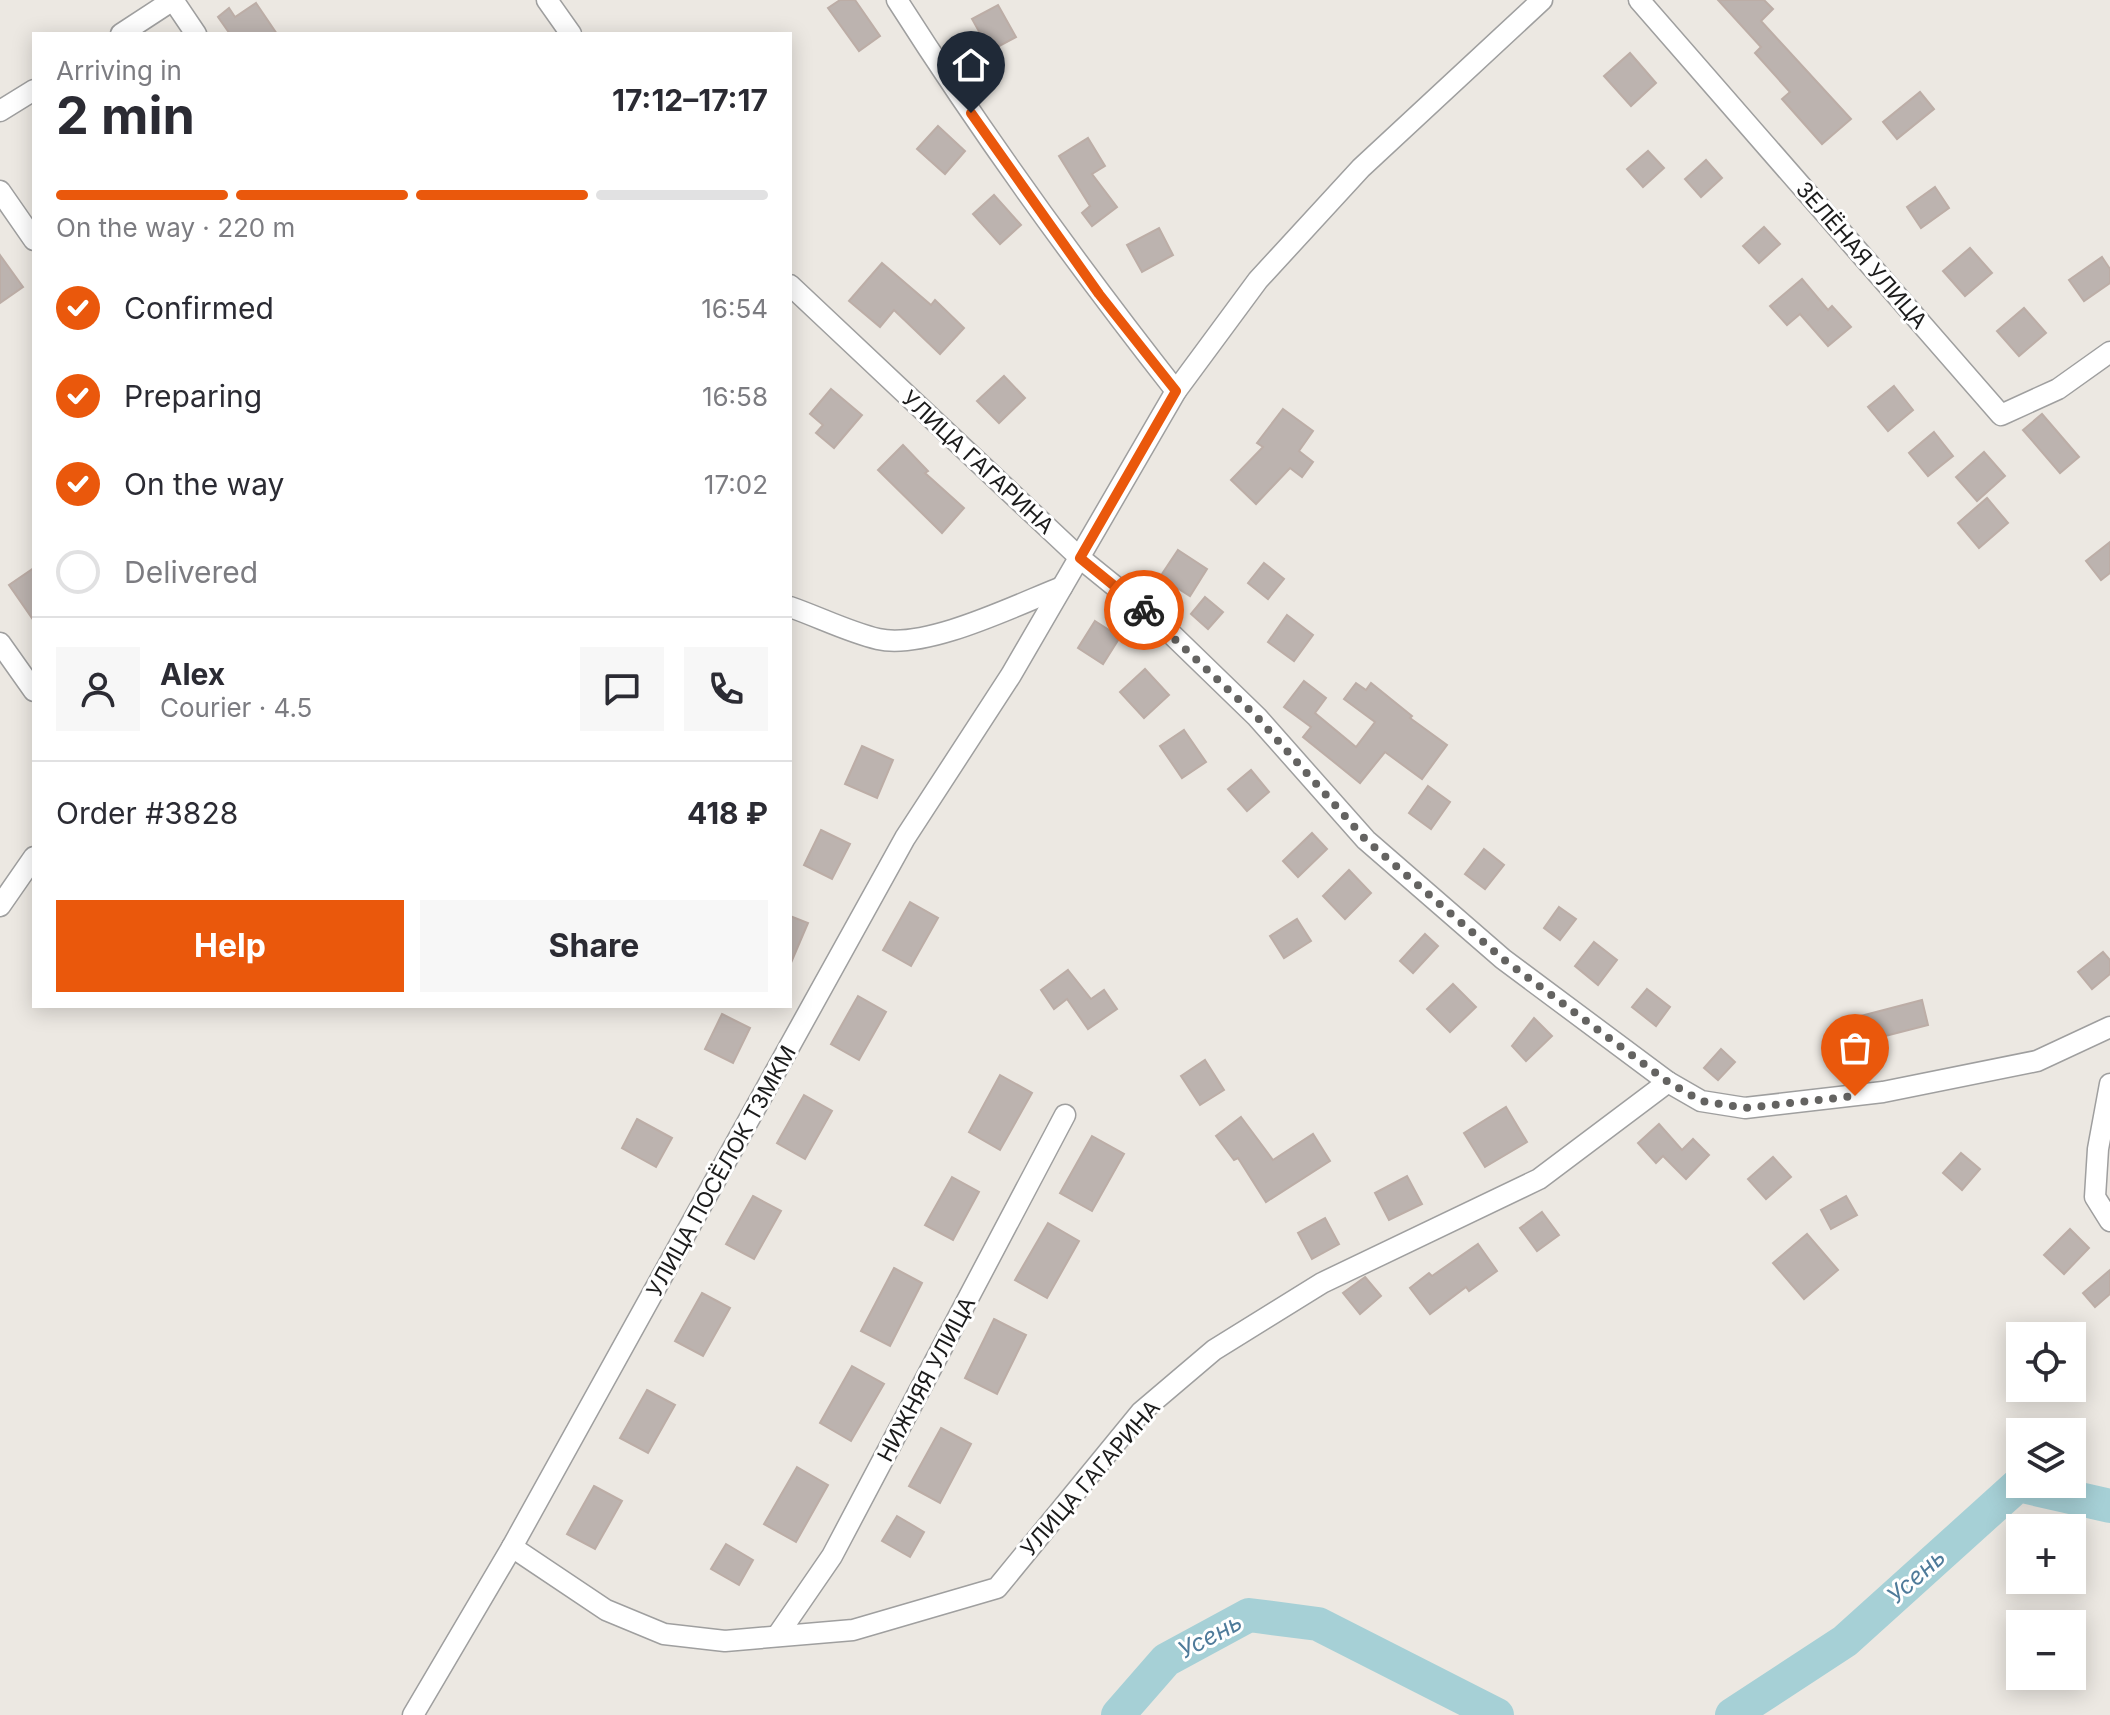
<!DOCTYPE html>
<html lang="en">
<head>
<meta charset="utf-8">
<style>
	:root { --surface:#fff; --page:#f7f7f7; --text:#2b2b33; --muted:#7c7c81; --line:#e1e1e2; --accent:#ea580c }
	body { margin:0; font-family:Inter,sans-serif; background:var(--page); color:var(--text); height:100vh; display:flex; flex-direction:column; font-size:30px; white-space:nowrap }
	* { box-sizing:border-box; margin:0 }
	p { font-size:26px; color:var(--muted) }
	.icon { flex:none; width:44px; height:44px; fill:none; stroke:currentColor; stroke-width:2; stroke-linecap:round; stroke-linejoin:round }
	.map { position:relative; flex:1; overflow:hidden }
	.sheet { position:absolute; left:32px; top:32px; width:760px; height:976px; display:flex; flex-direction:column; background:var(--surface); border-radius:0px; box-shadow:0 4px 20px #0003 }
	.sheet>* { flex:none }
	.fabs { position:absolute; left:2006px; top:1322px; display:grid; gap:16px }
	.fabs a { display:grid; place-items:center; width:80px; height:80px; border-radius:0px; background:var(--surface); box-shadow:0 4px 20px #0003; font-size:40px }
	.pin { position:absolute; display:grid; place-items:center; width:68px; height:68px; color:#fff; margin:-82px -34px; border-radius:50% 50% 50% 0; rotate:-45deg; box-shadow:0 0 8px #0007 }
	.pin .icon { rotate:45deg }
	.courier { position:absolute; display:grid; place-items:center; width:80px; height:80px; margin:-40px; border:6px solid #ea580c; border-radius:50%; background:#fff; color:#222; box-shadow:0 2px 10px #0007 }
	.head em { font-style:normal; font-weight:700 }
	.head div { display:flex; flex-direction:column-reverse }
	.head { display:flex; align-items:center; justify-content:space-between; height:136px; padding:0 24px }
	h1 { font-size:52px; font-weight:700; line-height:60px }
	.bar { display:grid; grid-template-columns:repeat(4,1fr); gap:12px 8px; align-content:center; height:96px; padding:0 24px }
	.bar i { height:10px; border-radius:6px; background:var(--line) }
	.bar .active { background:var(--accent) }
	.bar p { grid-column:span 4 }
	.line { display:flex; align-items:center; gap:20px; padding:0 24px; border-top:2px solid var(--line) }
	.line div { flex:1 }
	.round { display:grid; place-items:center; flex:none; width:84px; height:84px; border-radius:0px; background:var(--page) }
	ol { padding:0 24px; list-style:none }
	li { display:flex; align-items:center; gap:24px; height:88px }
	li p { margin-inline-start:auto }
	li .icon { padding:8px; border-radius:50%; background:var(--accent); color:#fff; stroke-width:4 }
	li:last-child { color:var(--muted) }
	li i { width:44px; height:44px; border:4px solid var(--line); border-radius:50% }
	.cta { display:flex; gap:16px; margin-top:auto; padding:16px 24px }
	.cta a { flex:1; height:92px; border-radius:0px; background:var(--accent); color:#fff; font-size:32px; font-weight:700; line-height:92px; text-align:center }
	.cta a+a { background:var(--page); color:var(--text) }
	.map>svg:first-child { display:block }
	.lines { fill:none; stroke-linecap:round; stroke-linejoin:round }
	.river { stroke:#a6d0d6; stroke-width:34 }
	.building { fill:#bcb3af; stroke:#bcada6; stroke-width:2 }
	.minor-casing { stroke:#9f9f9f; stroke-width:23 }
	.minor { stroke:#fff; stroke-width:20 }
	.done { stroke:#646361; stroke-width:8; stroke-dasharray:0 14.4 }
	.route { stroke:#ea580c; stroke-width:10 }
	.labels { text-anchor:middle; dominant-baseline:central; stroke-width:6; stroke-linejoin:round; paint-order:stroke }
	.street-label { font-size:22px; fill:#1b1b1b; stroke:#fff }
	.water-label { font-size:24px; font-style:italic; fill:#4f7b9a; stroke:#fff }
</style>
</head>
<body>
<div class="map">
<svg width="2110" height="1715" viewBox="0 0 2110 1715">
	<rect width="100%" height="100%" fill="#ece8e2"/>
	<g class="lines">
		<!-- river -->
		<g class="river">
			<path d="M1118,1715L1166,1660L1249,1615L1318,1624L1497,1715"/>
			<path d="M1732,1715L1845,1641L2018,1485L2110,1506"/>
		</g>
	</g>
	<!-- building -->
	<g class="building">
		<path d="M840,0H855L880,36L859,51L828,8Z"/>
		<path d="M1718,0H1764L1773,9L1761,21L1851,119L1822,144L1782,99L1790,92L1755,53L1761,47Z"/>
		<path d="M256,3L277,34H230L218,17L229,8L235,17Z"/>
		<path d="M998,5L1016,37L990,51L972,19Z"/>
		<path d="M1630,53L1656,83L1631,106L1604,76Z"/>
		<path d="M1920,92L1934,109L1897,139L1883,122Z"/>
		<path d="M938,126L965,151L945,174L917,149Z"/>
		<path d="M1088,138L1105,166L1092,174L1117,207L1092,226L1082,213L1090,206L1059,156Z"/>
		<path d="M1648,151L1664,168L1643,187L1627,169Z"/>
		<path d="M1706,160L1722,178L1701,197L1685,179Z"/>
		<path d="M1935,187L1949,208L1921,228L1907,207Z"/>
		<path d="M994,195L1021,225L1000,244L973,214Z"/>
		<path d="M1764,227L1780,244L1759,263L1743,246Z"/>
		<path d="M1159,228L1173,255L1142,272L1127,245Z"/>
		<path d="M1970,248L1992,273L1965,296L1943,271Z"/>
		<path d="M0,255L23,287L0,303Z"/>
		<path d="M2102,257L2110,269V283L2084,301L2069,280Z"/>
		<path d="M882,263L931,305L935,300L964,328L940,354L894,310L880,327L849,301Z"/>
		<path d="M1802,279L1828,310L1832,306L1851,327L1828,346L1800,314L1787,325L1770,306Z"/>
		<path d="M2024,308L2046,333L2019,356L1997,331Z"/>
		<path d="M1004,376L1025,398L999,423L977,401Z"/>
		<path d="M1894,386L1913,410L1888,431L1868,407Z"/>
		<path d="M831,389L862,415L834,448L816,433L823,425L810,414Z"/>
		<path d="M1283,409L1313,431L1299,451L1313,462L1302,477L1290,468L1256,504L1231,480L1263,447L1257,443Z"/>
		<path d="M2042,414L2079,457L2060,473L2023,430Z"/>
		<path d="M1934,432L1953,456L1928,476L1909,453Z"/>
		<path d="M903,445L928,471L925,473L964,508L942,533L878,470Z"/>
		<path d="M1984,452L2005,476L1977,501L1956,477Z"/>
		<path d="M1987,498L2008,523L1979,548L1958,523Z"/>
		<path d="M2110,542V573L2101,580L2086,561Z"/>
		<path d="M1178,550L1207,569L1190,596L1160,577Z"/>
		<path d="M1264,563L1284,579L1268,599L1248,583Z"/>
		<path d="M34,568V621L9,585Z"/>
		<path d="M1205,597L1223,612L1208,629L1191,614Z"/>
		<path d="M1287,615L1313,635L1294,661L1268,642Z"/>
		<path d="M1095,621L1120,637L1103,664L1078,648Z"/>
		<path d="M1145,669L1169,695L1144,718L1120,692Z"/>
		<path d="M1304,681L1326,698L1315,713L1356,747L1375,722L1344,699L1356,683L1366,690L1371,683L1412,716L1410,718L1447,745L1422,779L1385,752L1360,783L1303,737L1311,727L1284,707Z"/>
		<path d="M1184,730L1206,762L1182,778L1160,746Z"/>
		<path d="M862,746L893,760L877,798L845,784Z"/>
		<path d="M1251,770L1269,792L1247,811L1228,789Z"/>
		<path d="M1428,786L1450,802L1431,829L1409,813Z"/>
		<path d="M821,830L850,844L832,879L804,865Z"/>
		<path d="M1312,833L1327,849L1298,877L1283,861Z"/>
		<path d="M1484,849L1504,865L1485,889L1465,874Z"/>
		<path d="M1349,870L1371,893L1345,919L1323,896Z"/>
		<path d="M910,902L938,918L911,966L883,950Z"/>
		<path d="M1559,907L1576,919L1560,940L1544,928Z"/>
		<path d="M790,916L808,923L790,965Z"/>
		<path d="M1297,919L1311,941L1284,958L1270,936Z"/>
		<path d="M1425,934L1438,946L1413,973L1400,961Z"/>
		<path d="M1594,942L1617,960L1598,985L1575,966Z"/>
		<path d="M2103,952L2110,960V974L2092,989L2078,972Z"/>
		<path d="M1068,970L1091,999L1104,990L1117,1009L1088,1029L1067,999L1054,1009L1041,990Z"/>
		<path d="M1453,984L1476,1007L1450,1032L1427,1009Z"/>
		<path d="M1647,989L1670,1007L1656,1026L1632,1007Z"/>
		<path d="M858,996L886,1012L859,1060L831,1044Z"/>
		<path d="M1922,1000L1928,1025L1858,1043L1853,1018Z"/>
		<path d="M722,1014L750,1028L733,1063L705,1049Z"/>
		<path d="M1534,1018L1552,1036L1526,1061L1512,1046Z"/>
		<path d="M1721,1049L1735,1062L1718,1080L1704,1068Z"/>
		<path d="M1205,1060L1224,1090L1200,1105L1181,1076Z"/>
		<path d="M1000,1075L1032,1093L1000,1150L969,1132Z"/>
		<path d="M804,1095L832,1111L805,1159L777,1143Z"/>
		<path d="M1506,1107L1527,1142L1485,1167L1464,1133Z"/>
		<path d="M1241,1117L1273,1160L1313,1134L1330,1161L1266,1202L1238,1158L1234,1160L1216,1136Z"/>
		<path d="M637,1119L672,1138L656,1167L622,1148Z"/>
		<path d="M1659,1124L1682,1150L1693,1139L1709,1155L1686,1179L1663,1156L1656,1163L1638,1143Z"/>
		<path d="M1092,1136L1124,1154L1092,1211L1060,1193Z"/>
		<path d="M1961,1153L1980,1169L1962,1190L1943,1173Z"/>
		<path d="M1773,1157L1791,1177L1766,1199L1748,1179Z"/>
		<path d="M1407,1176L1422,1204L1389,1220L1375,1193Z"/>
		<path d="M952,1177L979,1192L953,1240L925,1225Z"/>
		<path d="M753,1196L781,1211L754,1259L726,1244Z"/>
		<path d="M1846,1196L1857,1215L1831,1229L1821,1210Z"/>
		<path d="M1542,1212L1559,1235L1537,1251L1520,1228Z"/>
		<path d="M1325,1218L1339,1244L1312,1259L1298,1233Z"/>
		<path d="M1048,1223L1079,1241L1047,1298L1015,1280Z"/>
		<path d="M2070,1229L2089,1248L2064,1274L2044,1255Z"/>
		<path d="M1807,1234L1838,1270L1804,1299L1773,1263Z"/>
		<path d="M1478,1244L1497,1271L1469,1291L1466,1287L1430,1314L1410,1288L1429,1273L1432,1276Z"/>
		<path d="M894,1268L922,1283L890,1346L861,1331Z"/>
		<path d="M2110,1270V1294L2095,1307L2083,1293Z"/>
		<path d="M1365,1277L1381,1296L1360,1314L1343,1293Z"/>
		<path d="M702,1293L730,1308L703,1356L675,1341Z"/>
		<path d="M994,1319L1026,1335L997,1394L965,1378Z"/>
		<path d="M852,1366L884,1384L851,1441L820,1423Z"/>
		<path d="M647,1390L675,1405L648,1453L620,1438Z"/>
		<path d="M941,1428L971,1444L940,1503L909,1486Z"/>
		<path d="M797,1467L828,1485L796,1542L764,1524Z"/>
		<path d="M594,1486L622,1501L595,1549L567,1534Z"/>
		<path d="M897,1516L924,1532L910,1557L882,1541Z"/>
		<path d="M726,1544L753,1560L739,1585L711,1569Z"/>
	</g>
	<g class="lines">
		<!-- minor casing -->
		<g class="minor-casing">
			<g id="minor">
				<path d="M173,0L196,34"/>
				<path d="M547,0L571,34"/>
				<path d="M897,0C983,135 1077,265 1176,391"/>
				<path d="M1639,0L2001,415L2058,389L2110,352"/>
				<path d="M121,34L173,0"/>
				<path d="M0,111L34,90"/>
				<path d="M0,191L34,240"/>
				<path d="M790,285L1080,558L1159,622L1257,717L1366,840L1503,959L1668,1082L1701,1101L1745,1108L1883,1092L2037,1061L2110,1027"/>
				<path d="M790,607C819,617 848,632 878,639C926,650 1016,605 1062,587"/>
				<path d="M0,643L34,691"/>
				<path d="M0,906L34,857"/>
				<path d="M2110,1084L2098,1149L2095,1197L2110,1221"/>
				<path d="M512,1547L606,1610L664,1634L725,1641L853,1630L997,1588L1141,1412L1214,1350L1322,1283L1539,1179L1668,1082"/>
				<path d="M777,1636L832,1556L1065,1115"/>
				<path d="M413,1715L512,1547L905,838L1011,675L1176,391L1258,280L1361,168L1542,0"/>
			</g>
		</g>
		<!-- minor -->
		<use href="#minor" class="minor"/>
	</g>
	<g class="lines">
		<!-- done -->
		<path class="done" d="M1144,610L1257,717L1366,840L1503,959L1668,1082L1701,1101L1745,1108L1855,1096"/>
		<!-- route -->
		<path class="route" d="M971,113L1099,294L1176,391L1080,558L1144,610"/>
	</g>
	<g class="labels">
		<!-- street labels -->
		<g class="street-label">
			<text transform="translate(1862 255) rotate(49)">ЗЕЛЁНАЯ УЛИЦА</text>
			<text transform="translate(978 462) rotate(43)">УЛИЦА ГАГАРИНА</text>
			<text transform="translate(721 1171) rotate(-61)">УЛИЦА ПОСЁЛОК ТЗМКМ</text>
			<text transform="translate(926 1379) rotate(-62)">НИЖНЯЯ УЛИЦА</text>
			<text transform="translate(1090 1478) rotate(-49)">УЛИЦА ГАГАРИНА</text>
		</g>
		<!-- water labels -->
		<g class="water-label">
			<text transform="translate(1916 1576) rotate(-42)">Усень</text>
			<text transform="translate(1210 1636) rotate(-28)">Усень</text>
		</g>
	</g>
</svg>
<div class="fabs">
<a><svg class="icon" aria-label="locate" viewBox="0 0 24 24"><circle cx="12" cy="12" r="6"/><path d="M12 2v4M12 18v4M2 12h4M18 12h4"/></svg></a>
<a><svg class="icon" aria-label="layers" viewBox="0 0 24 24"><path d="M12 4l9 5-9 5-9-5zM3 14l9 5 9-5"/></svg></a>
<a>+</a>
<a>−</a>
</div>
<div class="pin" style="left:1855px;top:1096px;background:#ea580c"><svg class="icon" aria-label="bag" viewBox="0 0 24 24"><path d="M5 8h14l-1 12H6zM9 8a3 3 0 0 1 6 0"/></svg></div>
<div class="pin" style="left:971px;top:113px;background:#1f2937"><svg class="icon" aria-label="home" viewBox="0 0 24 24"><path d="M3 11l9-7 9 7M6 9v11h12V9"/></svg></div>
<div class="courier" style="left:1144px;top:610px"><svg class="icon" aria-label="bike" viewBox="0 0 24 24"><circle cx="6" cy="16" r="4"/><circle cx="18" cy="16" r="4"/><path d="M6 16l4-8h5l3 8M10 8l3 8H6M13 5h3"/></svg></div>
<section class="sheet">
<div class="head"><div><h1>2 min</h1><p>Arriving in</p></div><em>17:12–17:17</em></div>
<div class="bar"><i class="active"></i><i class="active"></i><i class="active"></i><i></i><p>On the way · 220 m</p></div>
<ol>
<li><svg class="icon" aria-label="check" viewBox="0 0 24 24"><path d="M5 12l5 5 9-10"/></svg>Confirmed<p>16:54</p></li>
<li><svg class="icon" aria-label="check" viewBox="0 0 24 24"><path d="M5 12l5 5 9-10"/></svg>Preparing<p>16:58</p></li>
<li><svg class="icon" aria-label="check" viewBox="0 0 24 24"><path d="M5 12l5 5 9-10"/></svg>On the way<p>17:02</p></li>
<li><i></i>Delivered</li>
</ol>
<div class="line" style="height:144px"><a class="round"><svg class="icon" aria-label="person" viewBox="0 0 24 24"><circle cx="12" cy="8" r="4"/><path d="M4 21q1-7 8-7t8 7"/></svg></a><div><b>Alex</b><p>Courier · 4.5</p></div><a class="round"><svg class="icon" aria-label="chat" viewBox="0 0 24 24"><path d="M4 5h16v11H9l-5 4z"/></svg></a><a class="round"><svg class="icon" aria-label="phone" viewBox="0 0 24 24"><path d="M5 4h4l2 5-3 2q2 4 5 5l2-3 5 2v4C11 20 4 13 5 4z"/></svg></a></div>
<div class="line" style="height:104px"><div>Order #3828</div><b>418 ₽</b></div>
<div class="cta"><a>Help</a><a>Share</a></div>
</section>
</div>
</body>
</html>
